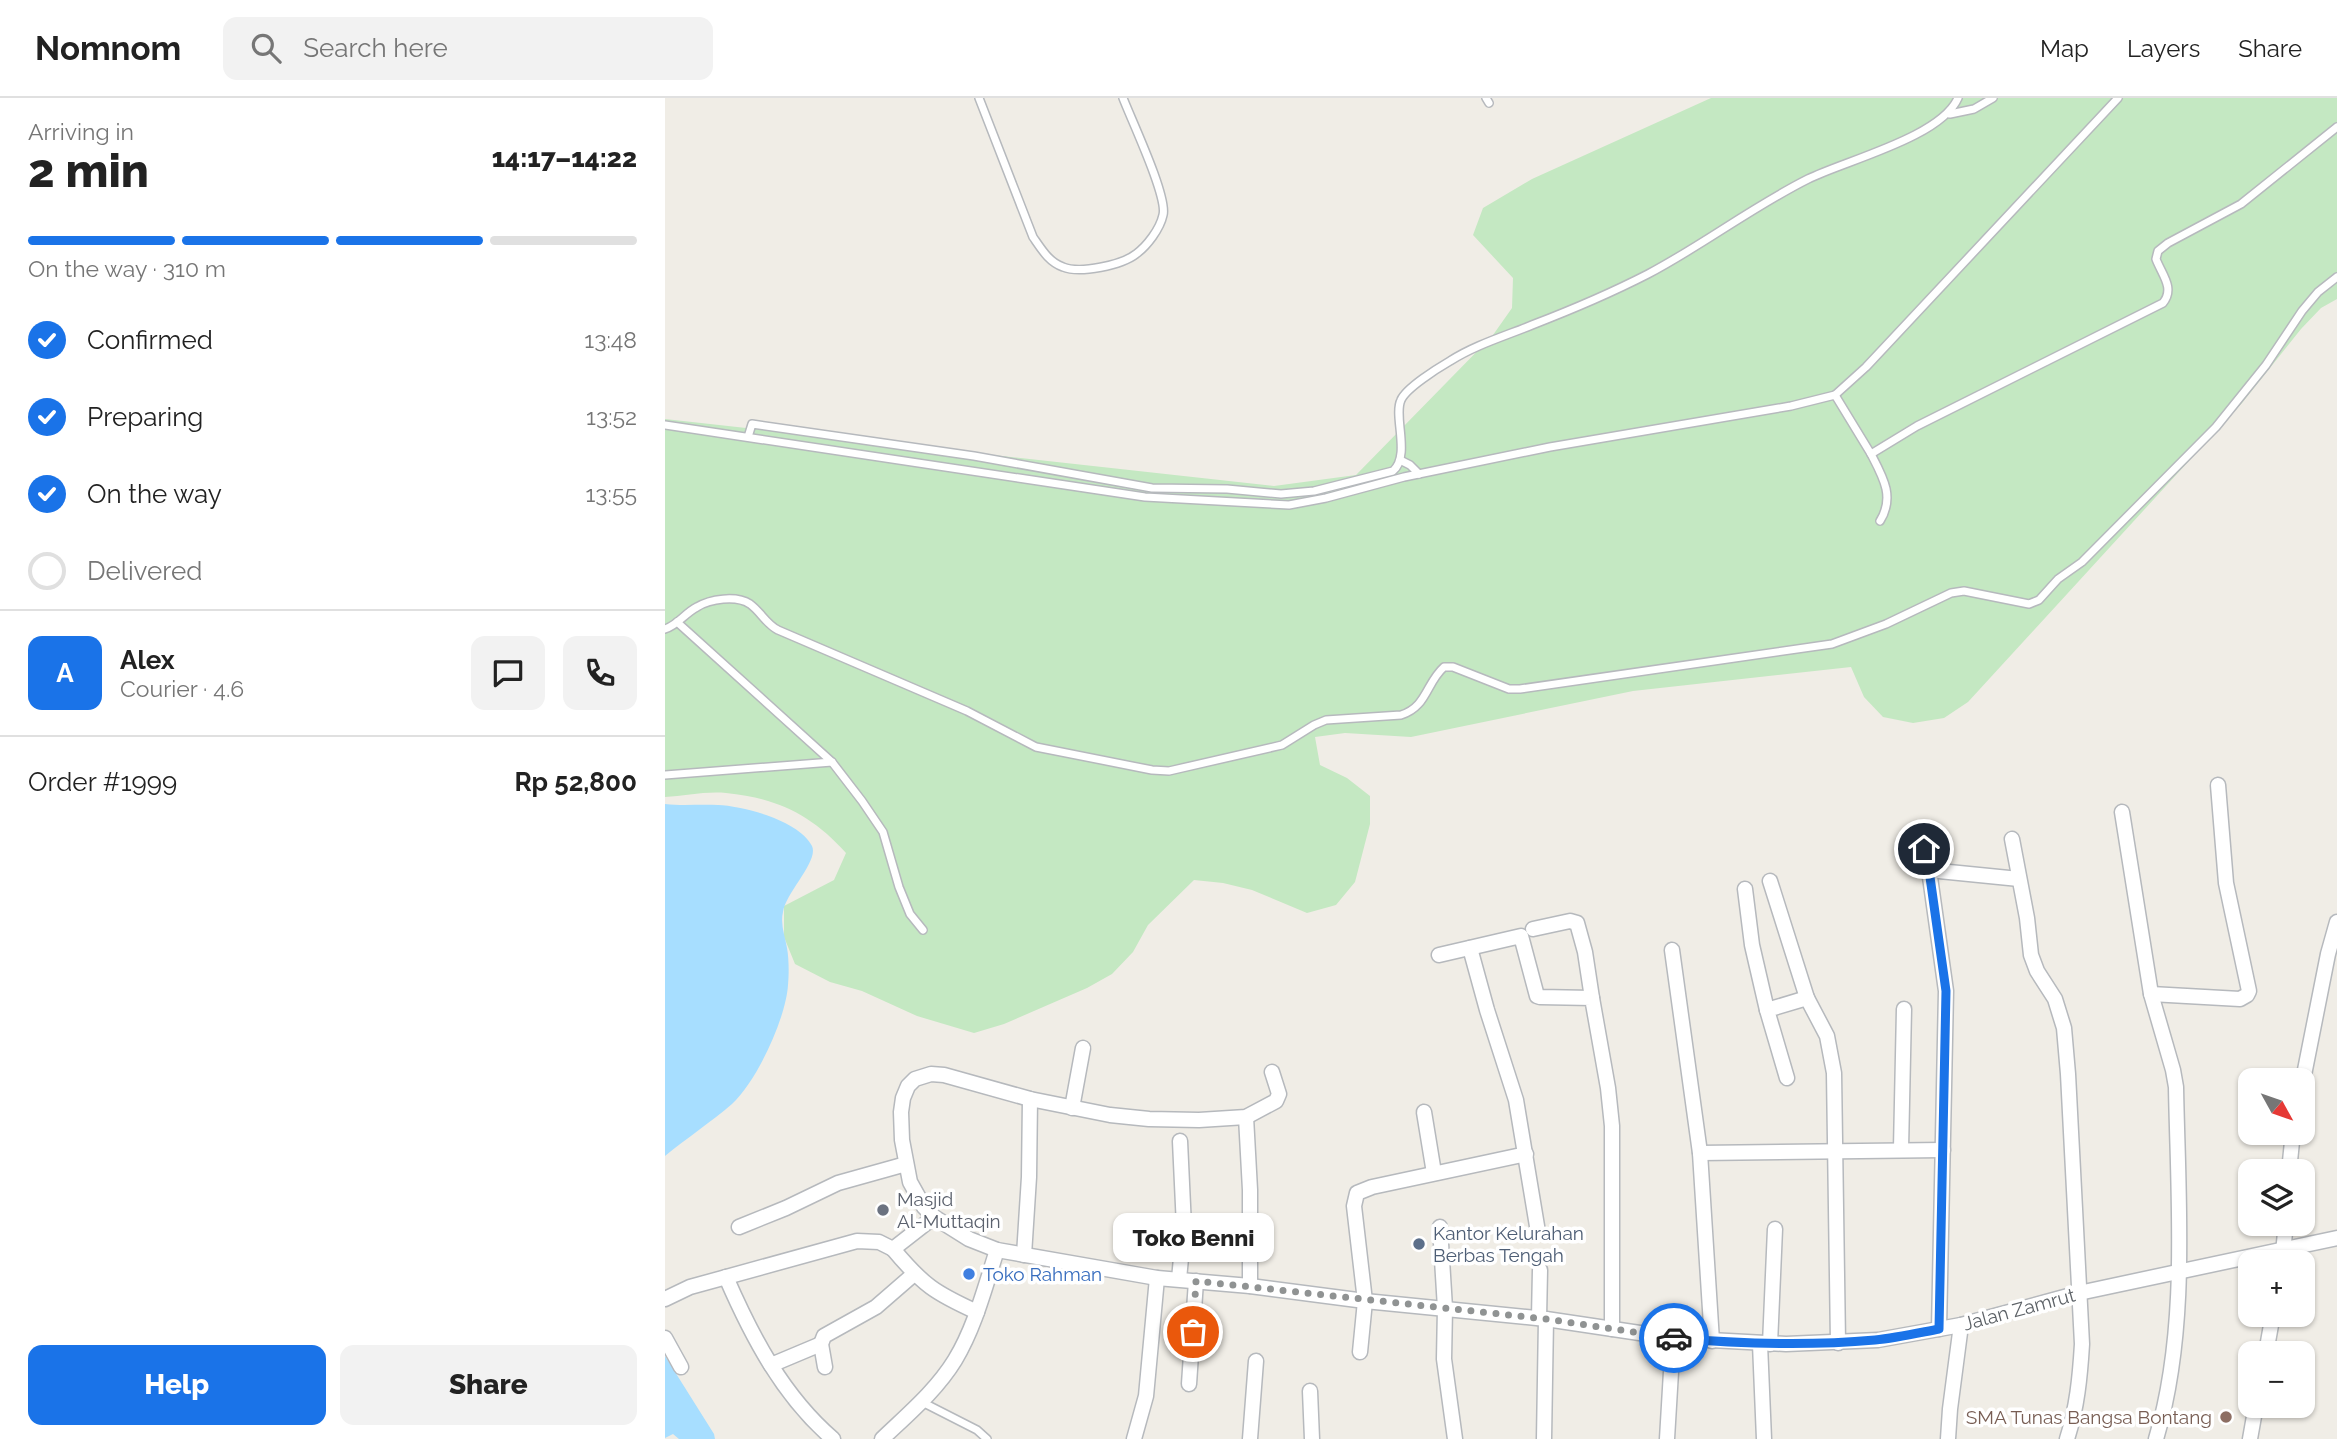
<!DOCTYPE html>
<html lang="en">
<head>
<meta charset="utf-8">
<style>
	:root { --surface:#fff; --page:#f2f2f2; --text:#222; --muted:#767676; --line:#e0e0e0; --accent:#1a73e8 }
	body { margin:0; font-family:Raleway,sans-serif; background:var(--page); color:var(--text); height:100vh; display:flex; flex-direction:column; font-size:26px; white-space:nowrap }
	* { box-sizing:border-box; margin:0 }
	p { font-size:23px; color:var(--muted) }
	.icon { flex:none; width:38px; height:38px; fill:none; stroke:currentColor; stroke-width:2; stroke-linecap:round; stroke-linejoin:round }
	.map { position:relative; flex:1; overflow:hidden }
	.drawer { display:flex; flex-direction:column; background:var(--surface); width:665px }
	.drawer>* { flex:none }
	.needle { width:46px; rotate:130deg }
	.tools { position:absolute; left:1573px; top:970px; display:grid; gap:14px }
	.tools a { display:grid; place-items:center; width:77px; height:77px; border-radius:14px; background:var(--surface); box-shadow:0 2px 5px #0004; font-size:35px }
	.pin { position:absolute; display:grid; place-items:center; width:60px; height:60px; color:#fff; margin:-30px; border:4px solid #fff; border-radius:50%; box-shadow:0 2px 7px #0007 }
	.courier { position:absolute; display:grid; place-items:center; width:70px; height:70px; margin:-35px; border:5px solid #1a73e8; border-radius:50%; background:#fff; color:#222; box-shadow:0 2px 9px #0007 }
	.bubble { position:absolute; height:49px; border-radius:14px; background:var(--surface); box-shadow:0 2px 5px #0004; font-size:23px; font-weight:800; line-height:49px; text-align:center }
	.head em { font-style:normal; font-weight:800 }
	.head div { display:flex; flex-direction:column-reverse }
	.head { display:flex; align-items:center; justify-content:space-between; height:119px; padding:0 28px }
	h1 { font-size:46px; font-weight:800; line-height:52px }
	.bar { display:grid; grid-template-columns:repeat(4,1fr); gap:10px 7px; align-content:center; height:84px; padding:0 28px }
	.bar i { height:9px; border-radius:5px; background:var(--line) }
	.bar .on { background:var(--accent) }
	.bar p { grid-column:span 4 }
	.line { display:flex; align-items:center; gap:18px; padding:0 28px; border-top:2px solid var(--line) }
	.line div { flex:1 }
	.round { display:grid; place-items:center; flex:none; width:74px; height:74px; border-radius:14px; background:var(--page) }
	ol { padding:0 28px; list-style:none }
	li { display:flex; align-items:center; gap:21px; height:77px }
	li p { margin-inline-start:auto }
	li .icon { padding:7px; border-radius:50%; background:var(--accent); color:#fff; stroke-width:4 }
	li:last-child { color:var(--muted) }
	li i { width:38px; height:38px; border:4px solid var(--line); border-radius:50% }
	.primary-button { display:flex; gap:14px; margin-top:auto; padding:14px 28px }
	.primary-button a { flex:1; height:80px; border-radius:14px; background:var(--accent); color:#fff; font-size:28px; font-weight:800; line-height:80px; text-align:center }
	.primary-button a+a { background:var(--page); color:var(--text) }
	header { display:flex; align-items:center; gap:42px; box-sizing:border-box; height:98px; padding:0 35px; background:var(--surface); border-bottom:2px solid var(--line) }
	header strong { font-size:33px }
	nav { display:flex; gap:38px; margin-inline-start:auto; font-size:24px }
	.search { width:490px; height:63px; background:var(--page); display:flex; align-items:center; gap:18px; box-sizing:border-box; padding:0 24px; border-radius:14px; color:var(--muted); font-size:26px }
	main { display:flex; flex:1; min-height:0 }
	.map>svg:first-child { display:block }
	.green { fill:#c4e8c2 }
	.water { fill:#a7deff }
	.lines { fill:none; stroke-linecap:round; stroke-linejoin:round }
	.service-casing { stroke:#b6b9bd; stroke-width:10 }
	.minor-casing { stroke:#b6b9bd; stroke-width:17 }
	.service { stroke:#fff; stroke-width:7 }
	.minor { stroke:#fff; stroke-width:14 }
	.done { stroke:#909393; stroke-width:7; stroke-dasharray:0 12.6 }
	.route { stroke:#1a73e8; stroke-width:9 }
	.worship-dot { fill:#6b7280; stroke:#fff; stroke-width:2.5 }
	.service-dot { fill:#5c6f8a; stroke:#fff; stroke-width:2.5 }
	.shop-dot { fill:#3f7fe0; stroke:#fff; stroke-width:2.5 }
	.education-dot { fill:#8d6e63; stroke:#fff; stroke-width:2.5 }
	.labels { text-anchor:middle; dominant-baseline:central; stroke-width:7; stroke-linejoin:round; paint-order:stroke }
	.worship-label { font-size:19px; fill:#5b616d; stroke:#fff; text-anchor:start }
	.service-label { font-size:19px; fill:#4e5e75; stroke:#fff; text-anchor:start }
	.shop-label { font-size:19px; fill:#366cbe; stroke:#fff; text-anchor:start }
	.street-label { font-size:19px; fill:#5d6267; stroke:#fff }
	.education-label { font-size:19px; fill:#785e54; stroke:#fff; text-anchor:end }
</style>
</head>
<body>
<header>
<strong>Nomnom</strong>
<div class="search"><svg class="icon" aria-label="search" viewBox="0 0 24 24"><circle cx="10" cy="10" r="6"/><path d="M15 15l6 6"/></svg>Search here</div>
<nav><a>Map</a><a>Layers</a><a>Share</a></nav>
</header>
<main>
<section class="drawer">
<div class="head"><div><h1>2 min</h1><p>Arriving in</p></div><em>14:17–14:22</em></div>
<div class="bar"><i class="on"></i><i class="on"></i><i class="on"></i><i></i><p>On the way · 310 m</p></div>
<ol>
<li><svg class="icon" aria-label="check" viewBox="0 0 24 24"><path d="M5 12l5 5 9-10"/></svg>Confirmed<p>13:48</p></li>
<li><svg class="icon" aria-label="check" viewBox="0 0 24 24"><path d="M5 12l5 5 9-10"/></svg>Preparing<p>13:52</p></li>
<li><svg class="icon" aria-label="check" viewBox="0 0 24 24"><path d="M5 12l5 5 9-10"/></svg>On the way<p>13:55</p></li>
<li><i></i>Delivered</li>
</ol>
<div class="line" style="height:126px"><b class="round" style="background:var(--accent);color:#fff">A</b><div><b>Alex</b><p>Courier · 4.6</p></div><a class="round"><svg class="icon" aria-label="chat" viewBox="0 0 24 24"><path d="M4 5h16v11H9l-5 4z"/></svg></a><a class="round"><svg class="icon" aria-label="phone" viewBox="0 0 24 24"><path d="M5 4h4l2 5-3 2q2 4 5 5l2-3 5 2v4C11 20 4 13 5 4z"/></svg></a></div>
<div class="line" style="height:91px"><div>Order #1999</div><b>Rp 52,800</b></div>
<div class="primary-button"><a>Help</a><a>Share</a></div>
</section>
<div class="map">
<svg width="1672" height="1341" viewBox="0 0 1672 1341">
	<rect width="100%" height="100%" fill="#f0ede6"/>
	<!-- green -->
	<path class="green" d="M1046,0H1672V201L1656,210L1636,231L1577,305L1303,604L1279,620L1248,625L1218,619L1199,599L1186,569L968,593L746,639L680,635L650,639L655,667L682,680L705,698V726L690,784L671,807L642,815L587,792L558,785L529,782L483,827L468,854L447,876L422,890L339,926L309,935L252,918L197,893L165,884L130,866L119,839V808L169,782L181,755C147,717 112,700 61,695C41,693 19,698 0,699V321L609,388L691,377L828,237L847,210L848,180L808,137L818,110L867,81Z"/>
	<!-- water -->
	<g class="water">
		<path d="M0,706C18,708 35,706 53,707C79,708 135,723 147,748C154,763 121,794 118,814C115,826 120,838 122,850C124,861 124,876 123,887C121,920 92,983 67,1006C46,1024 22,1040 0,1058Z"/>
		<path d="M0,1258L49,1336L50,1341H14L8,1336L0,1340Z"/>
	</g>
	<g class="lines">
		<!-- service casing -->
		<g class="service-casing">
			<g id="service">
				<path d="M314,0L368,139C377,152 384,164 398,169C415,176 457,167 471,156C482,148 495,131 498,117C503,99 466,21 458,0"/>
				<path d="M821,0L824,5"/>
				<path d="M1285,16L1309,11L1328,0"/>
				<path d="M1170,297L1201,269L1453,0"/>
				<path d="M0,327L480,399L624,407L661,400L739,379L885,349L1126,308L1170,297L1206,356L1252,328L1498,205C1510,190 1497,177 1491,161L1493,153L1503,145L1576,106L1672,29"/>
				<path d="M83,339L87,326L309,358L487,390L562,391L616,396L649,393L728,373C746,357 728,318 736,302C741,290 773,270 785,263C810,247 840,238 867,227C906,212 946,195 983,176C1038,147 1087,109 1143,81C1182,62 1276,39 1293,0"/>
				<path d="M1206,356C1218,379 1230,399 1215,423"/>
				<path d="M735,362L745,367L754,376"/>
				<path d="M12,524L167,664L197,703L218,734L234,789L245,816L258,832"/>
				<path d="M0,531C13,527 20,515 32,509C45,501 71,497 85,506C96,514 101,526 113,532L302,613L371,649L487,672L504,673L617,647L649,627L661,622L736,617C762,609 761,585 779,569H788L844,591H855L1167,546L1221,526L1286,495L1299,493L1364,506L1374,502L1393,481L1417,464L1551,329L1601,267L1637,213L1653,194L1672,179"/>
				<path d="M0,677L167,664"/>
				<path d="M257,1304L312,1332L322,1341"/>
			</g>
		</g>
		<!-- minor casing -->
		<g class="minor-casing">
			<g id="minor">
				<path d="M1457,714L1486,896L1508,972L1511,989C1513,1103 1524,1231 1491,1341"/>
				<path d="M1347,741L1362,820L1366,857L1372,873L1390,901L1399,930L1403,976L1417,1246C1415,1279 1412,1310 1402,1341"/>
				<path d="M1259,751L1264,772L1281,893L1274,1231"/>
				<path d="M1264,772L1354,781"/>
				<path d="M1105,783L1142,900L1162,938L1169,975L1173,1245"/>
				<path d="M1080,791L1087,847L1102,912"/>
				<path d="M868,831L905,823L912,825L920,854L927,900"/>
				<path d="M805,850L822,912L851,1002L873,1134"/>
				<path d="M1007,852L1035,1055L1047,1243"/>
				<path d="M774,857L856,838L872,898L875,899L927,900L943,990L947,1028V1231"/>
				<path d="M1486,896L1575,901L1582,897L1584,893L1561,785L1553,687"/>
				<path d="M607,974L614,996L611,1003L581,1019L534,1022L484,1021L445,1017L365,1001L279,977L266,976L250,981L243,988L238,1000L236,1014L237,1042L245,1084L259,1109L269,1119L304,1141L332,1152L492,1180L585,1188L700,1203L881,1221L1008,1240L1121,1246L1213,1242L1296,1227L1414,1195L1672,1140"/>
				<path d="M1122,980L1102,912L1142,900"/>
				<path d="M1638,982L1663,856L1672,824"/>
				<path d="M407,1010L418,950"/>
				<path d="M759,1014L769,1075"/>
				<path d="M581,1019L585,1092V1188"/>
				<path d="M1236,1051L1239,911"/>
				<path d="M1035,1055L1278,1052"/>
				<path d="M1624,1073L1628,1034"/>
				<path d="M74,1129L121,1110L173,1085L241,1066"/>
				<path d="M775,1129L780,1210L779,1261L790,1341"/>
				<path d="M228,1151C258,1187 270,1195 312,1214"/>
				<path d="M359,1157L364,1079L365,1001"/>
				<path d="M1617,1164L1621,1125"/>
				<path d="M61,1179C87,1239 118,1298 168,1341"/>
				<path d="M514,1181L519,1129L515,1043"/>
				<path d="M0,1201L25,1189L192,1143L214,1144L228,1151L269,1119"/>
				<path d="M874,1220L875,1172"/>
				<path d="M0,1240L16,1269"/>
				<path d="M1095,1246L1099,1341"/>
				<path d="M1105,1246L1110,1131"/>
				<path d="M695,1254L700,1203L689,1108L692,1095L707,1089L861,1056"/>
				<path d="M1601,1255L1608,1216"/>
				<path d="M106,1267L156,1246"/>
				<path d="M160,1269L156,1246L159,1238L211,1209L249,1176"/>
				<path d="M524,1286L531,1183"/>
				<path d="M645,1293L647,1341"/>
				<path d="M217,1341C242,1317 271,1293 290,1262C310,1229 320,1189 332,1152"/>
				<path d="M469,1341L481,1298L492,1180"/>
				<path d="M585,1341L591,1263"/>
				<path d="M879,1341L881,1221"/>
				<path d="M1002,1341L1008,1240"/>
				<path d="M1283,1341L1285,1311L1296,1227"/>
				<path d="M1585,1341L1591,1307"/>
			</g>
		</g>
		<!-- service -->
		<use href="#service" class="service"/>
		<!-- minor -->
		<use href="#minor" class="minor"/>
	</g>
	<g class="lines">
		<!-- done -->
		<path class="done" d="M528,1234L531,1183L881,1221L1009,1240"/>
		<!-- route -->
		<path class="route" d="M1009,1240C1076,1246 1143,1248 1210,1242C1231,1240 1253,1235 1274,1231L1281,893L1264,772L1259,751"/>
	</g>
	<!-- markers -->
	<circle class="worship-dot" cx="218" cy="1112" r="7"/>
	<circle class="service-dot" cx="754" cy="1146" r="7"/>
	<circle class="shop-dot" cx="304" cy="1176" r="7"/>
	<circle class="education-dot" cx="1561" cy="1319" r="7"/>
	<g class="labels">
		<!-- worship labels -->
		<g class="worship-label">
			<text x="232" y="1101">Masjid<tspan x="232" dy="22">Al-Muttaqin</tspan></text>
		</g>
		<!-- service labels -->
		<g class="service-label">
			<text x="768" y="1135">Kantor Kelurahan<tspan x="768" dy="22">Berbas Tengah</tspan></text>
		</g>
		<!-- shop labels -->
		<g class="shop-label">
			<text x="318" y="1176">Toko Rahman</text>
		</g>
		<!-- street labels -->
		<g class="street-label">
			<text transform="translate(1354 1211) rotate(-15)">Jalan Zamrut</text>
		</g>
		<!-- education labels -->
		<g class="education-label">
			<text x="1547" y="1319">SMA Tunas Bangsa Bontang</text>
		</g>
	</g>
</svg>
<div class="tools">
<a><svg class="needle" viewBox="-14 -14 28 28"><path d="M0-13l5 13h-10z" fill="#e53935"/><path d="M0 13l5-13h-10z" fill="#767676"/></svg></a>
<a><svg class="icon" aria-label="layers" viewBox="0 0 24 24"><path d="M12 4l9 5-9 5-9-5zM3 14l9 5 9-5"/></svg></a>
<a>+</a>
<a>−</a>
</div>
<div class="pin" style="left:528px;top:1234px;background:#ea580c"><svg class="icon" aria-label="bag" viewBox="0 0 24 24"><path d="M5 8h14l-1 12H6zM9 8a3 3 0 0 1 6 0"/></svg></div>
<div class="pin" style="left:1259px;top:751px;background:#1f2937"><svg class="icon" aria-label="home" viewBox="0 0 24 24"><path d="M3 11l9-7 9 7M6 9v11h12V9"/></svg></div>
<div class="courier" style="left:1009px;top:1240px"><svg class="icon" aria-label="car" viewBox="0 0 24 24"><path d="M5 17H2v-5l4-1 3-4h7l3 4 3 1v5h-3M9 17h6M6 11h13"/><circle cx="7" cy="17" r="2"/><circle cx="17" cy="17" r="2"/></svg></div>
<div class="bubble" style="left:448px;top:1115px;width:161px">Toko Benni</div>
</div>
</main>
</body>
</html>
